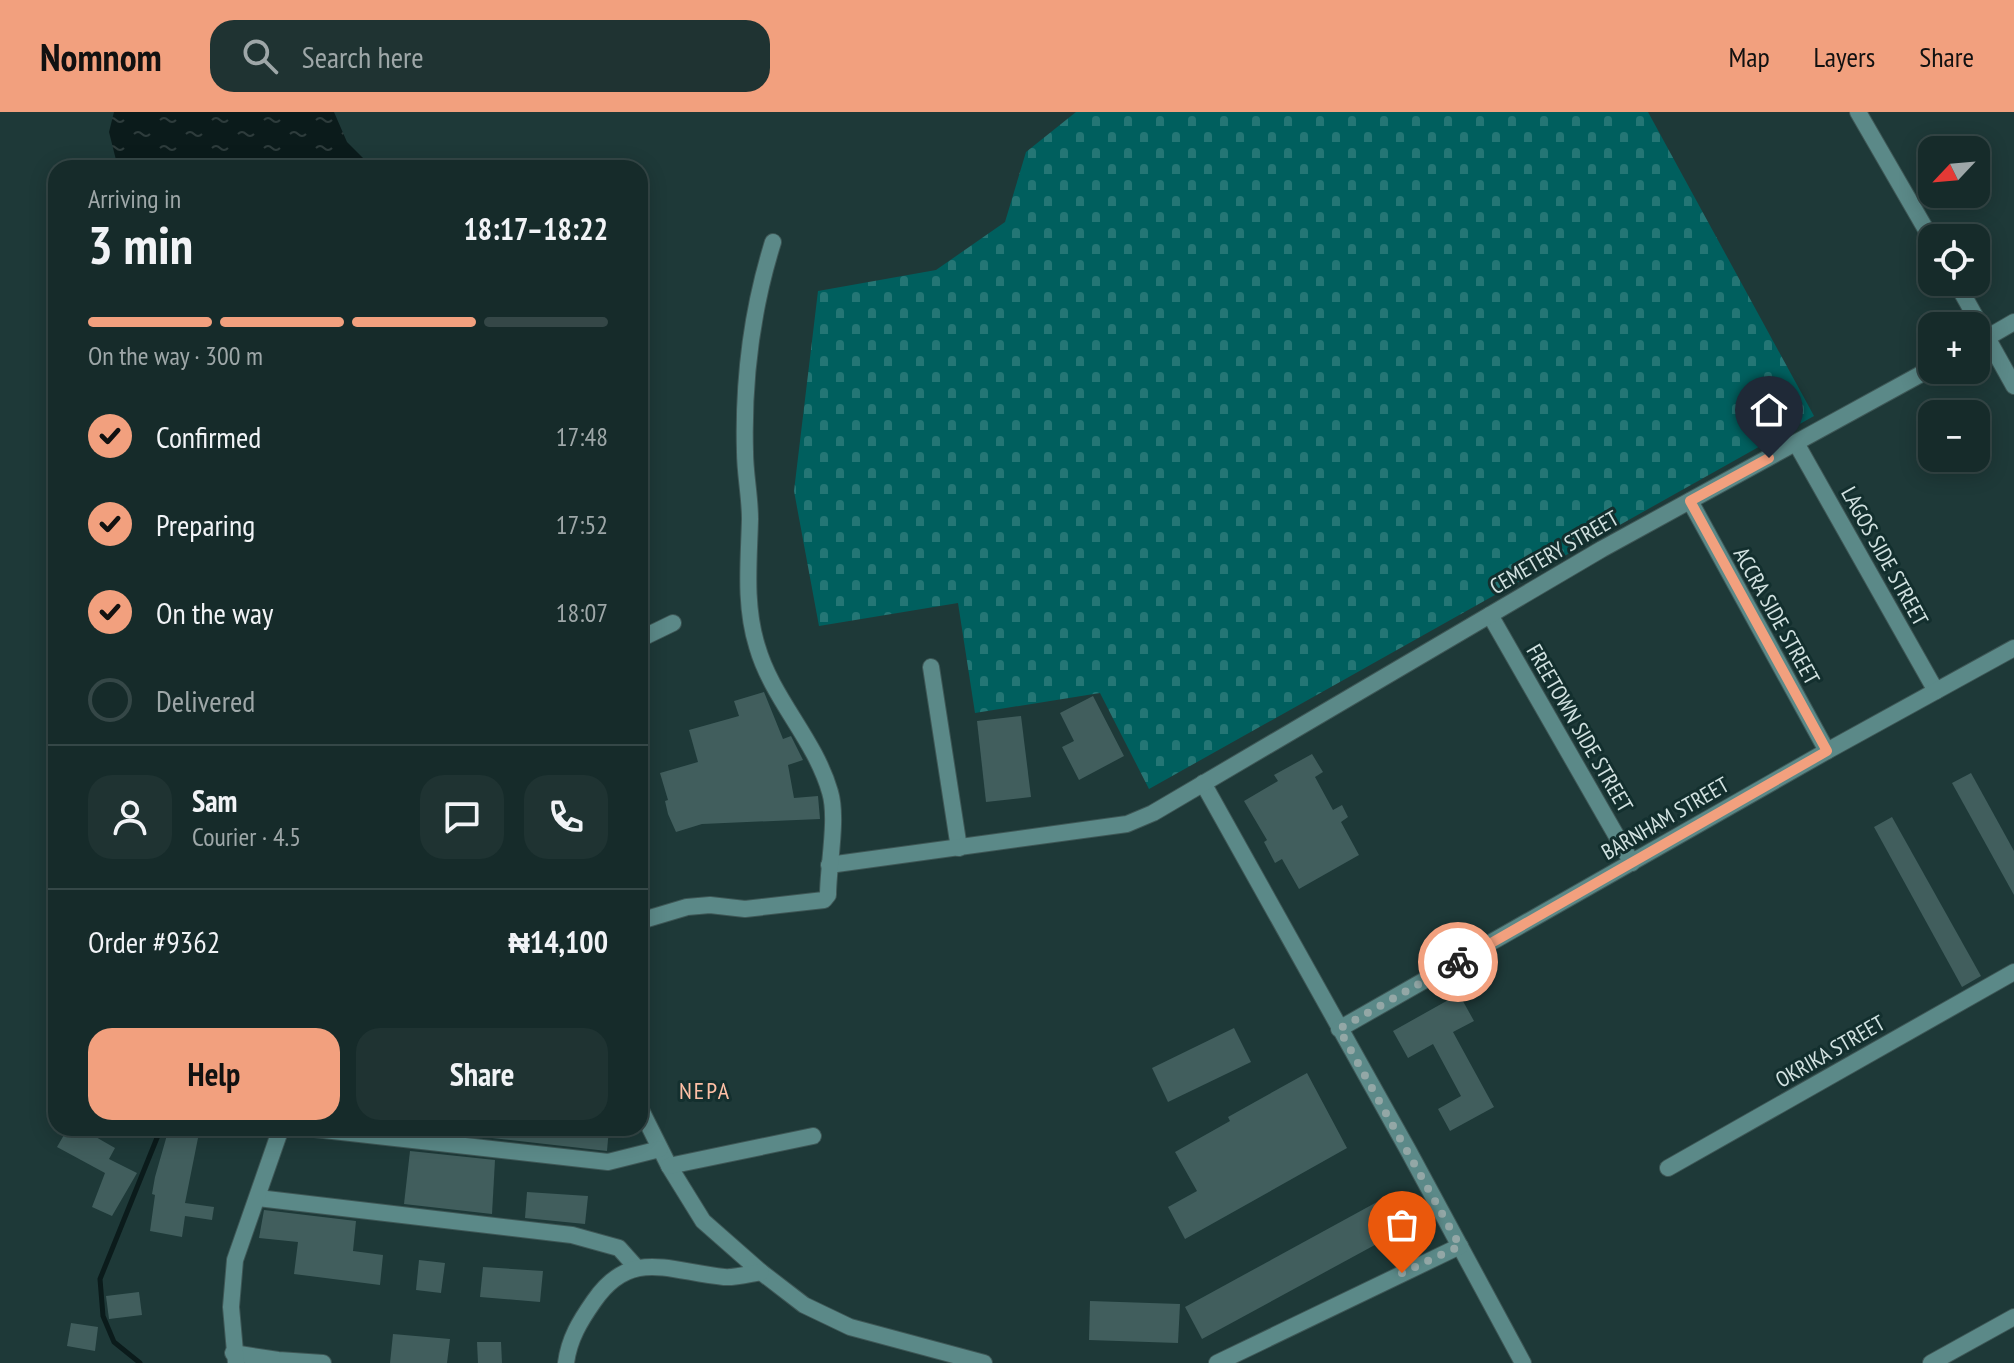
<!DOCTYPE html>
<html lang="en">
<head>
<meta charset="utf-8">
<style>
	:root { --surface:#162b2a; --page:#1f3332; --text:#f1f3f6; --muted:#9ea7a8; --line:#354747; --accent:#f2a07e }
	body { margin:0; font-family:"PT Sans Narrow",sans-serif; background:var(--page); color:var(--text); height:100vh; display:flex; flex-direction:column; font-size:30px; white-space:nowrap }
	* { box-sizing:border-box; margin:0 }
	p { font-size:26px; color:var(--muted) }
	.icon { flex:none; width:44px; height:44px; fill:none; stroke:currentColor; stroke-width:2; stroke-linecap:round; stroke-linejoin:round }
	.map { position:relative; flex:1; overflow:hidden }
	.sheet { position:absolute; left:48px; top:48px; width:600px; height:976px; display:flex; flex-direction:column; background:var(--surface); border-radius:24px; box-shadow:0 4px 20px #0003,0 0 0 2px var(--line) }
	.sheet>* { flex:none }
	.needle { width:52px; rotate:244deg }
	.buttons { position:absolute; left:1918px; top:24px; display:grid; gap:16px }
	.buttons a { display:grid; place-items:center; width:72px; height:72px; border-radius:16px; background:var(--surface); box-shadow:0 4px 20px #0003,0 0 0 2px var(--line); font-size:40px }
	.pin { position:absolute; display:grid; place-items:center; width:68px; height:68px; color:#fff; margin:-82px -34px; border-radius:50% 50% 50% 0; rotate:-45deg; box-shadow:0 0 8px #0007 }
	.pin .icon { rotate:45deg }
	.courier { position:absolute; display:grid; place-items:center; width:80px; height:80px; margin:-40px; border:6px solid #f2a07e; border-radius:50%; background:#fff; color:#222; box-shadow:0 2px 10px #0007 }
	.headline em { font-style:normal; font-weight:600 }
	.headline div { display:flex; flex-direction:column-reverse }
	.headline { display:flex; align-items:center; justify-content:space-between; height:136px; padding:0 40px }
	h1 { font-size:52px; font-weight:600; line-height:60px }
	.bar { display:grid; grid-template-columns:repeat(4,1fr); gap:12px 8px; align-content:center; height:96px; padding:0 40px }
	.bar i { height:10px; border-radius:6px; background:var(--line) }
	.bar .selected { background:var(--accent) }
	.bar p { grid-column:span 4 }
	.line { display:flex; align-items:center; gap:20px; padding:0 40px; border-top:2px solid var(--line) }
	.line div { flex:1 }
	.round { display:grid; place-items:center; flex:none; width:84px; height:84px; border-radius:24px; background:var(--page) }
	ol { padding:0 40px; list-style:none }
	li { display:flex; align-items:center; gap:24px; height:88px }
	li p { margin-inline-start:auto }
	li .icon { padding:8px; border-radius:50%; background:var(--accent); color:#111; stroke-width:4 }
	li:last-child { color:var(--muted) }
	li i { width:44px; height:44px; border:4px solid var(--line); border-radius:50% }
	.cta { display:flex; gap:16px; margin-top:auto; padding:16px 40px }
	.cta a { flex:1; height:92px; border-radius:24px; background:var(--accent); color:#111; font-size:32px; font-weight:600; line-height:92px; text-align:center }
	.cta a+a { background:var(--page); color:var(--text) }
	header { display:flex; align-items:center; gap:48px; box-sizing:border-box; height:112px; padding:0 40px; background:var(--accent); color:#111 }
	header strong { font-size:38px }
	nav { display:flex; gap:44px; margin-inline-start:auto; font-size:28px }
	.search { width:560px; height:72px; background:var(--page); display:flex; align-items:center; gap:20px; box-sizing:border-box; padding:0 28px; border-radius:24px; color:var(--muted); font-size:30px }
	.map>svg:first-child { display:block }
	.cemetery { fill:url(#cemetery-stones) }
	.water { fill:url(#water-ripples) }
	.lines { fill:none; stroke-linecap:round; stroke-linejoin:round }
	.stream { stroke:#0b1b1b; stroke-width:5 }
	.building { fill:#415e5d }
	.minor-casing { stroke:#3e5756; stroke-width:18 }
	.tertiary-casing { stroke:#3e5756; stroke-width:18 }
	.minor { stroke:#5b8988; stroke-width:16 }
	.tertiary { stroke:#5b8988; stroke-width:16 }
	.done { stroke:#93a7a6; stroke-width:8; stroke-dasharray:0 14.4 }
	.route { stroke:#f2a07e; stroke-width:10 }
	.labels { text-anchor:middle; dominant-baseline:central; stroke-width:6; stroke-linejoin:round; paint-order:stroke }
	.street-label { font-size:22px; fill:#d2e2e1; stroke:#132f2e }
	.neighbourhood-label { font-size:24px; letter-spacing:2px; fill:#fdbfa5; stroke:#132f2e }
</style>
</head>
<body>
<header>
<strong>Nomnom</strong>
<div class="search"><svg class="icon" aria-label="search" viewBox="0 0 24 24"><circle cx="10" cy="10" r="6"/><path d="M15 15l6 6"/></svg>Search here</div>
<nav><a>Map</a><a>Layers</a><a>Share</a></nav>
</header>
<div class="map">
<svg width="2014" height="1251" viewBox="0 0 2014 1251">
	<defs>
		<pattern id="cemetery-stones" width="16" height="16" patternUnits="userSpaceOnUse" patternTransform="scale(2)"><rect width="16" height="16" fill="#005f5e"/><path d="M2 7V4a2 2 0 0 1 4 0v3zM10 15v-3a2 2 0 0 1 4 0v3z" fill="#247675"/></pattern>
		<pattern id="water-ripples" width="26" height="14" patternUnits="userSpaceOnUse" patternTransform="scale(2)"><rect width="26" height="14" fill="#0b1b1b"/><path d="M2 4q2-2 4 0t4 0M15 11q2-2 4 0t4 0" fill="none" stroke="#2e3c3c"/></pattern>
	</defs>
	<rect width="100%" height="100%" fill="#1e3938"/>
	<!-- cemetery -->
	<path class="cemetery" d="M1076,0H1648L1814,304L1149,677L1100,581L975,601L958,491L819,514L794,379L818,179L936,158L1005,110L1026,40Z"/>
	<!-- water -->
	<path class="water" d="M114,0H334L347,30L373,56H118L109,20Z"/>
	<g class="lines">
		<!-- stream -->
		<path class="stream" d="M140,1251L114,1230L103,1204L100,1167L161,1016"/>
	</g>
	<!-- building -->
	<g class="building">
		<path d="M764,580L783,627L791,624L803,648L788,653L794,686L818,684L820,707L702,712L676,720L668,702L665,689L668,688L660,661L698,650L689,618L739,604L734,589Z"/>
		<path d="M1093,584L1124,644L1079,668L1062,635L1074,629L1060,601Z"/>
		<path d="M1021,604L1031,685L986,690L977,609Z"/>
		<path d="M1312,642L1323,660L1315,665L1333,698L1342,693L1348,705L1341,710L1359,743L1299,777L1282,747L1275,751L1264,730L1267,728L1244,689L1278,669L1274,663Z"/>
		<path d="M1971,661L2014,739V783L1952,671Z"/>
		<path d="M1892,705L1981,864L1962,875L1874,715Z"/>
		<path d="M1459,882L1474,909L1453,920L1494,995L1450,1019L1438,997L1461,984L1433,932L1408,946L1393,919Z"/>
		<path d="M1234,916L1251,950L1168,990L1152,956Z"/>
		<path d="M1307,961L1347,1036L1185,1127L1168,1095L1197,1079L1175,1040L1230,1009L1228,1005Z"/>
		<path d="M68,1016H80L115,1036L109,1047L137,1061L112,1104L92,1095L105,1061L57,1035Z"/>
		<path d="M169,1016H200L185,1091L214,1095L212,1108L185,1104L182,1125L150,1119L155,1083L152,1082L155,1065Z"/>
		<path d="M438,1016H609L607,1039L438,1020Z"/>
		<path d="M410,1039L495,1048L492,1102L404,1092Z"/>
		<path d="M527,1080L588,1084L585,1112L525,1106Z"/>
		<path d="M1377,1090L1395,1122L1202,1227L1185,1195Z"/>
		<path d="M264,1098L356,1109L353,1139L383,1143L380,1173L294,1162L298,1130L259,1126Z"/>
		<path d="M419,1148L445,1151L441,1181L416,1178Z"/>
		<path d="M483,1155L543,1159L540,1190L480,1185Z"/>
		<path d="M139,1180L142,1203L109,1207L106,1184Z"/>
		<path d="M1090,1189L1180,1192L1178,1231L1089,1228Z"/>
		<path d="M71,1211L98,1215L95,1239L67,1234Z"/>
		<path d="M393,1222L450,1227L447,1251H390Z"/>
		<path d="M477,1230H501L502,1251H478Z"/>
	</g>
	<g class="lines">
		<!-- minor casing -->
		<g class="minor-casing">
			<g id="minor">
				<path d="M1976,232L2014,210"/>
				<path d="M1796,331L1936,579"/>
				<path d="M1690,389L1827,639"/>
				<path d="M1490,503L1632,751"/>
				<path d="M640,527L673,511"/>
				<path d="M931,555L959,736"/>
				<path d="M1203,671L1408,1038L1523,1251"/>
				<path d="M829,753L1127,712L1153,701L1602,437L1932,256"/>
				<path d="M640,809L687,795L710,793L745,797L824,788L828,783C828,754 838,706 830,680C815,627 772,587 757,534C744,492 749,449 750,407C750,384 745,362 745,340C743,269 752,197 773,130"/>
				<path d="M1339,917L1827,639L2014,536"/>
				<path d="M640,996L669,1054L703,1109L761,1160L804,1193L850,1215L984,1251"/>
				<path d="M306,1016L608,1050L660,1037"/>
				<path d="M669,1054L813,1024"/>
				<path d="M1668,1056L2014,860"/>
				<path d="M258,1086L572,1123L619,1136L636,1155"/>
				<path d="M233,1241L278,1248L323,1251"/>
				<path d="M236,1251L231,1195L235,1148L281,1016"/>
				<path d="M566,1251C569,1227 580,1209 594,1189C631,1135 670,1160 724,1165C735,1166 749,1162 761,1160"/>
				<path d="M1217,1251L1460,1134"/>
				<path d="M1931,1251L2014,1205"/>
			</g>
		</g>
		<!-- tertiary casing -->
		<g class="tertiary-casing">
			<g id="tertiary">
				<path d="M1858,0L1932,128"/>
				<path d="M1956,170L2014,274"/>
			</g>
		</g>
		<!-- minor -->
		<use href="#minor" class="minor"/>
		<!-- tertiary -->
		<use href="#tertiary" class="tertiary"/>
	</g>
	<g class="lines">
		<!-- done -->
		<path class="done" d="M1402,1161L1460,1134L1339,917L1458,850"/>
		<!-- route -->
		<path class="route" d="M1458,850L1827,639L1690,389L1769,346"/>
	</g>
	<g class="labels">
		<!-- street labels -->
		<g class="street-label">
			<text transform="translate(1554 440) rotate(-30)">CEMETERY STREET</text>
			<text transform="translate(1885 444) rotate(61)">LAGOS SIDE STREET</text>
			<text transform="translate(1777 504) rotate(61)">ACCRA SIDE STREET</text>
			<text transform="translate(1580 616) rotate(60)">FREETOWN SIDE STREET</text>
			<text transform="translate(1665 706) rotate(-30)">BARNHAM STREET</text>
			<text transform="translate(1830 939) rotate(-30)">OKRIKA STREET</text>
		</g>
		<!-- neighbourhood labels -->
		<g class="neighbourhood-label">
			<text x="705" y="978">NEPA</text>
		</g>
	</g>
</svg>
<div class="buttons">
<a><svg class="needle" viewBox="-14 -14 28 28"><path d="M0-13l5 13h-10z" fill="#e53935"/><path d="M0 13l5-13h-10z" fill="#9ea7a8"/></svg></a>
<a><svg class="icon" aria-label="locate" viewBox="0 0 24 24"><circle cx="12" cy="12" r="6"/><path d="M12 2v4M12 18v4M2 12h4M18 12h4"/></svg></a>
<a>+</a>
<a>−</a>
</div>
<div class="pin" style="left:1402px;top:1161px;background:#ea580c"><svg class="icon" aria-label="bag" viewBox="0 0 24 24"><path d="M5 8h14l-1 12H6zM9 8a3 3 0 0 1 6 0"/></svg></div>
<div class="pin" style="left:1769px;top:346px;background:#1f2937"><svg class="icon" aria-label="home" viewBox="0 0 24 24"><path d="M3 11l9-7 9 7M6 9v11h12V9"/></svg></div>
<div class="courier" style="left:1458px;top:850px"><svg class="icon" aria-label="bike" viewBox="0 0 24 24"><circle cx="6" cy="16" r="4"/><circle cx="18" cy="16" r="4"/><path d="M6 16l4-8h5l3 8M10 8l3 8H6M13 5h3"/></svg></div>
<section class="sheet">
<div class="headline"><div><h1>3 min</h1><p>Arriving in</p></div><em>18:17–18:22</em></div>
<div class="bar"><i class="selected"></i><i class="selected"></i><i class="selected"></i><i></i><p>On the way · 300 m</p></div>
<ol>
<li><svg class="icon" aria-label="check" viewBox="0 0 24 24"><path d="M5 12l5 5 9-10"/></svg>Confirmed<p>17:48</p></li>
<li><svg class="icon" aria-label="check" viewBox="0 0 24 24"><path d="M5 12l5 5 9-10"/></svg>Preparing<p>17:52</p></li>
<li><svg class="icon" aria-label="check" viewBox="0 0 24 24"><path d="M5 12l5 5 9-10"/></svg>On the way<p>18:07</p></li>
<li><i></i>Delivered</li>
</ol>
<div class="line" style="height:144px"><a class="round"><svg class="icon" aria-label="person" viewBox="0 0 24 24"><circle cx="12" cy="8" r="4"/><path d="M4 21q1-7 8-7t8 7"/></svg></a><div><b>Sam</b><p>Courier · 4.5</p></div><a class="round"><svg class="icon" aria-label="chat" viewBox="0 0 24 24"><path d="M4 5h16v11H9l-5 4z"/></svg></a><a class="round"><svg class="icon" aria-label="phone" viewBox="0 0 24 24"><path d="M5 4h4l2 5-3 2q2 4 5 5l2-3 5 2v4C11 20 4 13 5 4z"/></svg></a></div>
<div class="line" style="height:104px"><div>Order #9362</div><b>₦14,100</b></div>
<div class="cta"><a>Help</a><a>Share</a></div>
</section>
</div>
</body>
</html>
